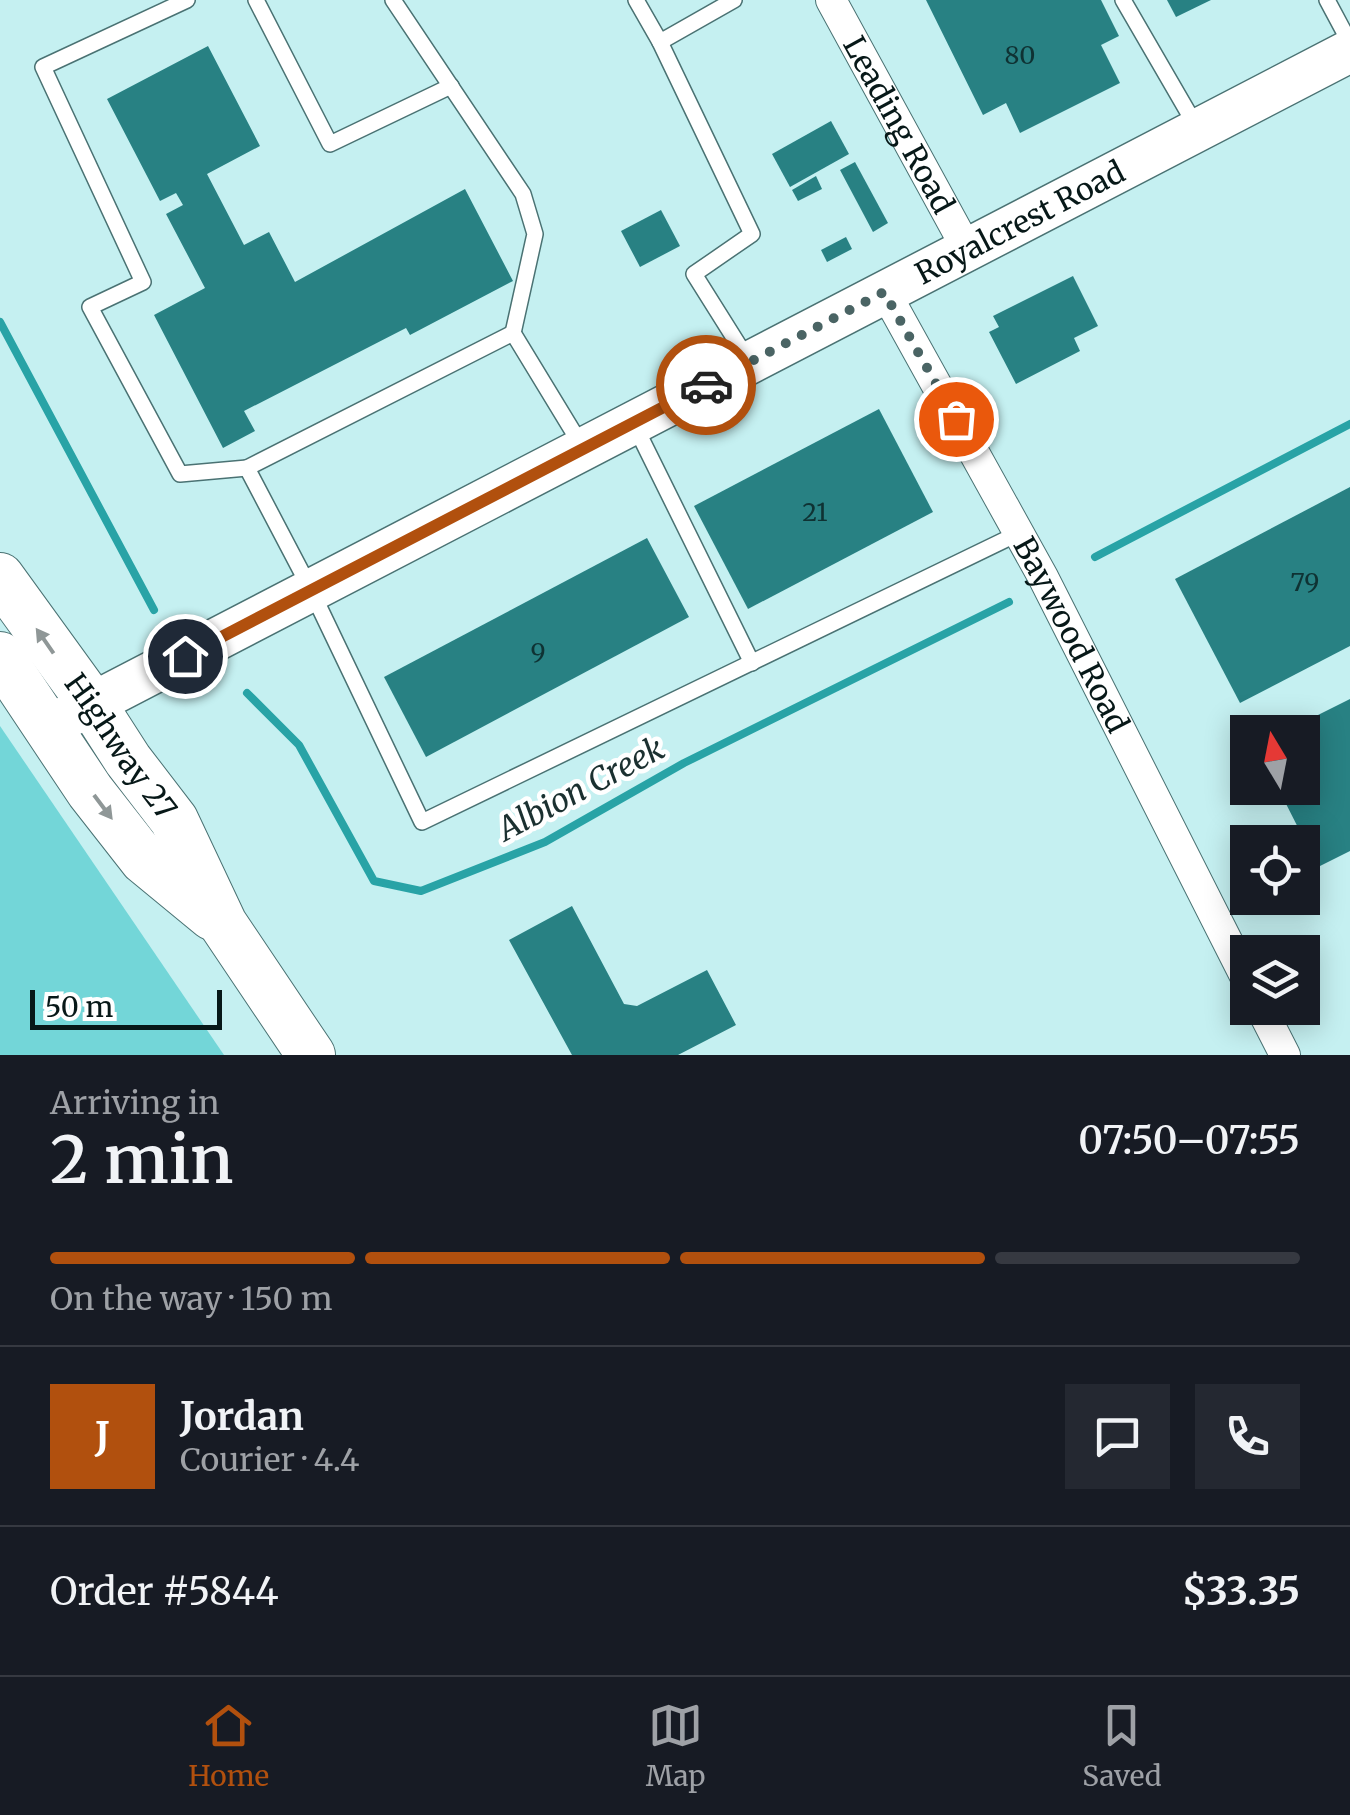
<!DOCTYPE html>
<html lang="en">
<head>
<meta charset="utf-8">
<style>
	:root { --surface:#171b24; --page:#242831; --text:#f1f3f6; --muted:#9ea1a6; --line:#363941; --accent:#b1500e }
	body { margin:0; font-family:Merriweather,serif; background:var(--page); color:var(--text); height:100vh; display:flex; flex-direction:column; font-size:38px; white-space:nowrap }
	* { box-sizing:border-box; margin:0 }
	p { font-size:32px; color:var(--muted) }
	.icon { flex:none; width:55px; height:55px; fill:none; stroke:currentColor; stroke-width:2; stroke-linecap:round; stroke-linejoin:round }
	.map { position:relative; height:1055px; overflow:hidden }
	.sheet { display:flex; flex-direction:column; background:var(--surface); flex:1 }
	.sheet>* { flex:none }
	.needle { width:65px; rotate:350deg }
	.tools { position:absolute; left:1230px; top:715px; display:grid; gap:20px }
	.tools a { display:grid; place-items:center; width:90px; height:90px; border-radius:0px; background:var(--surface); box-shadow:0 5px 25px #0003; font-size:50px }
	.scale { position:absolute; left:30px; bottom:25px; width:192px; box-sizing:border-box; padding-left:10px; border:5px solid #071818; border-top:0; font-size:28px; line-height:35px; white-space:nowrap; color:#071818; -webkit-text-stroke:8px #fff; paint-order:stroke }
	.pin { position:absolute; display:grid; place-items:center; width:85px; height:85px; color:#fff; margin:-42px; border:5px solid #fff; border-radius:50%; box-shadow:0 2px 10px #0007 }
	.courier { position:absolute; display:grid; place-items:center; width:100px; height:100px; margin:-50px; border:8px solid #b1500e; border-radius:50%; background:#fff; color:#222; box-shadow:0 2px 12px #0007 }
	.head em { font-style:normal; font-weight:600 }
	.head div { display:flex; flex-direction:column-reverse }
	.head { display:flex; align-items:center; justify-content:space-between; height:170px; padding:0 50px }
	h1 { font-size:65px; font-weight:600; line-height:75px }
	.bar { display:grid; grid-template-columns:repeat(4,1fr); gap:15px 10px; align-content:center; height:120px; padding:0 50px }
	.bar i { height:12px; border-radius:8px; background:var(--line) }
	.bar .current { background:var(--accent) }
	.bar p { grid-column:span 4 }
	.line { display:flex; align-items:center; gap:25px; padding:0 50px; border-top:2px solid var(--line) }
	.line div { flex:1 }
	.round { display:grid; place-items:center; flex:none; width:105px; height:105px; border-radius:0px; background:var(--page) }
	.menu { display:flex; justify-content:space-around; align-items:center; height:140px; border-top:2px solid var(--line); background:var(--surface); font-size:28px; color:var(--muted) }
	.menu a { display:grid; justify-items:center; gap:5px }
	.menu .current { color:var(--accent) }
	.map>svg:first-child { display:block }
	.green { fill:#73d6d8 }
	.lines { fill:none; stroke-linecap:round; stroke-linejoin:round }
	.stream { stroke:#28a3a6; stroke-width:8 }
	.building { fill:#288183 }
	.lane-casing { stroke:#4a7273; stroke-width:18 }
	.street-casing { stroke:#4a7273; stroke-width:32 }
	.secondary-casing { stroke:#4a7273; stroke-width:45 }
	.primary-casing { stroke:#4a7273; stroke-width:50 }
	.lane { stroke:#fff; stroke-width:15 }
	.street { stroke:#fff; stroke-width:30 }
	.secondary { stroke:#fff; stroke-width:42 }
	.primary { stroke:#fff; stroke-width:48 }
	.oneway { fill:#8f9797 }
	.done { stroke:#4a6464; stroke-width:10; stroke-dasharray:0 18 }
	.route { stroke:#b1500e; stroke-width:12 }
	.labels { text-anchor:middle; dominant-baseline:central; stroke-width:9; stroke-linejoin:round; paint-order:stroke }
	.number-label { font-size:25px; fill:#0f3233 }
	.street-label { font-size:30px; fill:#071818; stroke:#fff }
	.water-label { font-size:32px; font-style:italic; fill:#1b3030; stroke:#fff }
</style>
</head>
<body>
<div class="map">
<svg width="1350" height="1055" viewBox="0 0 1350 1055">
	<rect width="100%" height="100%" fill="#c5f0f1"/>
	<!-- green -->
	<path class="green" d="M0,726L224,1055H0Z"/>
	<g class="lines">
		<!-- stream -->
		<g class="stream">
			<path d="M0,322L154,610"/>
			<path d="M1095,557L1350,424"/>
			<path d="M247,693L299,745L374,881L421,891L545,842L684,763L1009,602"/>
		</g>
	</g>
	<!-- building -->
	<g class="building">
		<path d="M926,0H1101L1119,36L1101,45L1120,83L1020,133L1006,103L983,115Z"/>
		<path d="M1167,0H1211L1176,17Z"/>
		<path d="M208,46L260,146L207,174L244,245L269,232L295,282L465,189L513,281L410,335L406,328L244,411L255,431L223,448L154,315L205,288L166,214L183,205L176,193L160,201L107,99Z"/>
		<path d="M831,121L849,154L790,187L772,154Z"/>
		<path d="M855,162L888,223L873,232L840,170Z"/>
		<path d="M816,176L822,189L798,201L792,190Z"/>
		<path d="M661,210L680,246L640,267L621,231Z"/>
		<path d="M846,237L852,249L827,262L821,250Z"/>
		<path d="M1073,276L1098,326L1074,338L1080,351L1016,384L989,332L999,327L993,316Z"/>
		<path d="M879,409L933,512L748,609L694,506Z"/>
		<path d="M1350,487V646L1240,703L1175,579Z"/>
		<path d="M647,538L689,617L426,757L384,677Z"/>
		<path d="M1350,699V851L1318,867L1278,788H1302V732H1292L1290,729Z"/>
		<path d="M572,906L624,1004L637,1006L707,970L736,1025L678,1055H572L509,940Z"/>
	</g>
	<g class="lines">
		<!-- lane casing -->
		<g class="lane-casing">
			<g id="lane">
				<path d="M187,0L43,67L143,282L90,307L180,474L247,468"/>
				<path d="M256,0L330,144L451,86"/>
				<path d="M393,0L523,194L535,234L513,333"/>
				<path d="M636,0L660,42L734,0"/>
				<path d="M1123,0L1196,126"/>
				<path d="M1327,0L1350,43"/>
				<path d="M660,42L752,234L694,274L748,360"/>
				<path d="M635,426L752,663"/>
				<path d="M583,448L513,333L247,468L311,590L422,822L1019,533"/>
			</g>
		</g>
		<!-- street casing -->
		<g class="street-casing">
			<g id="street">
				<path id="s1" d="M831,0L967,249"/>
				<path id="s2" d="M885,292L1043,577L1248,982"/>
				<path d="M1261,1008L1285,1055"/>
			</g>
		</g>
		<!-- secondary casing -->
		<g class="secondary-casing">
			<g id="secondary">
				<path id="s3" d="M63,719L1350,51"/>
			</g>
		</g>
		<!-- primary casing -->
		<g class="primary-casing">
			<g id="primary">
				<path id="s4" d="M0,577L92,704L128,760L174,820L223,924L311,1055"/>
				<path d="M0,656L90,791L144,860L212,916"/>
			</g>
		</g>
		<!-- lane -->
		<use href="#lane" class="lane"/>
		<!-- street -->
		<use href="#street" class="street"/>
		<!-- secondary -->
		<use href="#secondary" class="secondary"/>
		<!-- primary -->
		<use href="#primary" class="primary"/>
	</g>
	<!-- one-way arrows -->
	<defs><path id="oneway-solid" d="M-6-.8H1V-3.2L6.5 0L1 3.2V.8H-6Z" transform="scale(2.5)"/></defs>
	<g class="oneway">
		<use href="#oneway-solid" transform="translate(45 641) rotate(-125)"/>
		<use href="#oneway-solid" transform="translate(103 807) rotate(53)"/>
	</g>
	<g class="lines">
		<!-- done -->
		<path class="done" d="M706,385L884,292L956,419"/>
		<!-- route -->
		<path class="route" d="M185,656L706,385"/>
	</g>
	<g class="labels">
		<!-- number labels -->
		<g class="number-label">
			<text x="1020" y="55">80</text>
			<text x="815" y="512">21</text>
			<text x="1305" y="582">79</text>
			<text x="538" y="652">9</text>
		</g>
		<!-- street labels -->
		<g class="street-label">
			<text stroke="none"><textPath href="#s1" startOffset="142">Leading Road</textPath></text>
			<text stroke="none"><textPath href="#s3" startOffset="1078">Royalcrest Road</textPath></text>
			<text stroke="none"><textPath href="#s2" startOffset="390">Baywood Road</textPath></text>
			<text stroke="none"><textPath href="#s4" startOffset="208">Highway 27</textPath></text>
		</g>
		<!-- water labels -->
		<g class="water-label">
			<text transform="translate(581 789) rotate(-28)">Albion Creek</text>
		</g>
	</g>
</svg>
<div class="tools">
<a><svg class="needle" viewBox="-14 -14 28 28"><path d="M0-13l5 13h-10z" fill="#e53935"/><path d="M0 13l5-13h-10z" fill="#9ea1a6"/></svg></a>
<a><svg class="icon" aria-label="locate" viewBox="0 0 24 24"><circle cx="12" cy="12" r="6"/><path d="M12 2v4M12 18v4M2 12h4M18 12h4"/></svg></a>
<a><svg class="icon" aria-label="layers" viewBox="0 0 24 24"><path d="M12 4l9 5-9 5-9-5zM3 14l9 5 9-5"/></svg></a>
</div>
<div class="scale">50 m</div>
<div class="pin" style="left:956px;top:419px;background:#ea580c"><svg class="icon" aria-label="bag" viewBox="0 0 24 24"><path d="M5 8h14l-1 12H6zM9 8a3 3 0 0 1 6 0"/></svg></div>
<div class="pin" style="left:185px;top:656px;background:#1f2937"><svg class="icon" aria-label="home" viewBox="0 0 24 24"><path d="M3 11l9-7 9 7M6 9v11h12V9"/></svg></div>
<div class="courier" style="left:706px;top:385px"><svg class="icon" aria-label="car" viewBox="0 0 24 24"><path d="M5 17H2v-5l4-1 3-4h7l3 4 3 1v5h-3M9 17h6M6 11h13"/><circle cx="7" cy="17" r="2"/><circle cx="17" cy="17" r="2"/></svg></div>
</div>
<section class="sheet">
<div class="head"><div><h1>2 min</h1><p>Arriving in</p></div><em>07:50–07:55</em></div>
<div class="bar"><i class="current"></i><i class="current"></i><i class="current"></i><i></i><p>On the way · 150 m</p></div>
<div class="line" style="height:180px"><b class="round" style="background:var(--accent);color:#fff">J</b><div><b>Jordan</b><p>Courier · 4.4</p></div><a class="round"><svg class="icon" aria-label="chat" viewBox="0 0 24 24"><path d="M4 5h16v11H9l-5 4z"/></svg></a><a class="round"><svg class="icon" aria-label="phone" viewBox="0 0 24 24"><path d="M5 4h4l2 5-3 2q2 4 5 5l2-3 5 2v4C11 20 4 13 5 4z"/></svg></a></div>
<div class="line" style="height:130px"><div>Order #5844</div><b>$33.35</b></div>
</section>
<nav class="menu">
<a class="current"><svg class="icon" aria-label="home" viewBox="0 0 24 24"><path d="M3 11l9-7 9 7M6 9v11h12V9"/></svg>Home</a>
<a><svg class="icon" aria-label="map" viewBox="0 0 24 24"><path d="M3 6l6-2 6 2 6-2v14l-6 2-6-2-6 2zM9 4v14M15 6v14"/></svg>Map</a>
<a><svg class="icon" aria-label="saved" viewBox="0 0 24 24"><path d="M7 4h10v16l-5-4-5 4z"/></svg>Saved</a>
</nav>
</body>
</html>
